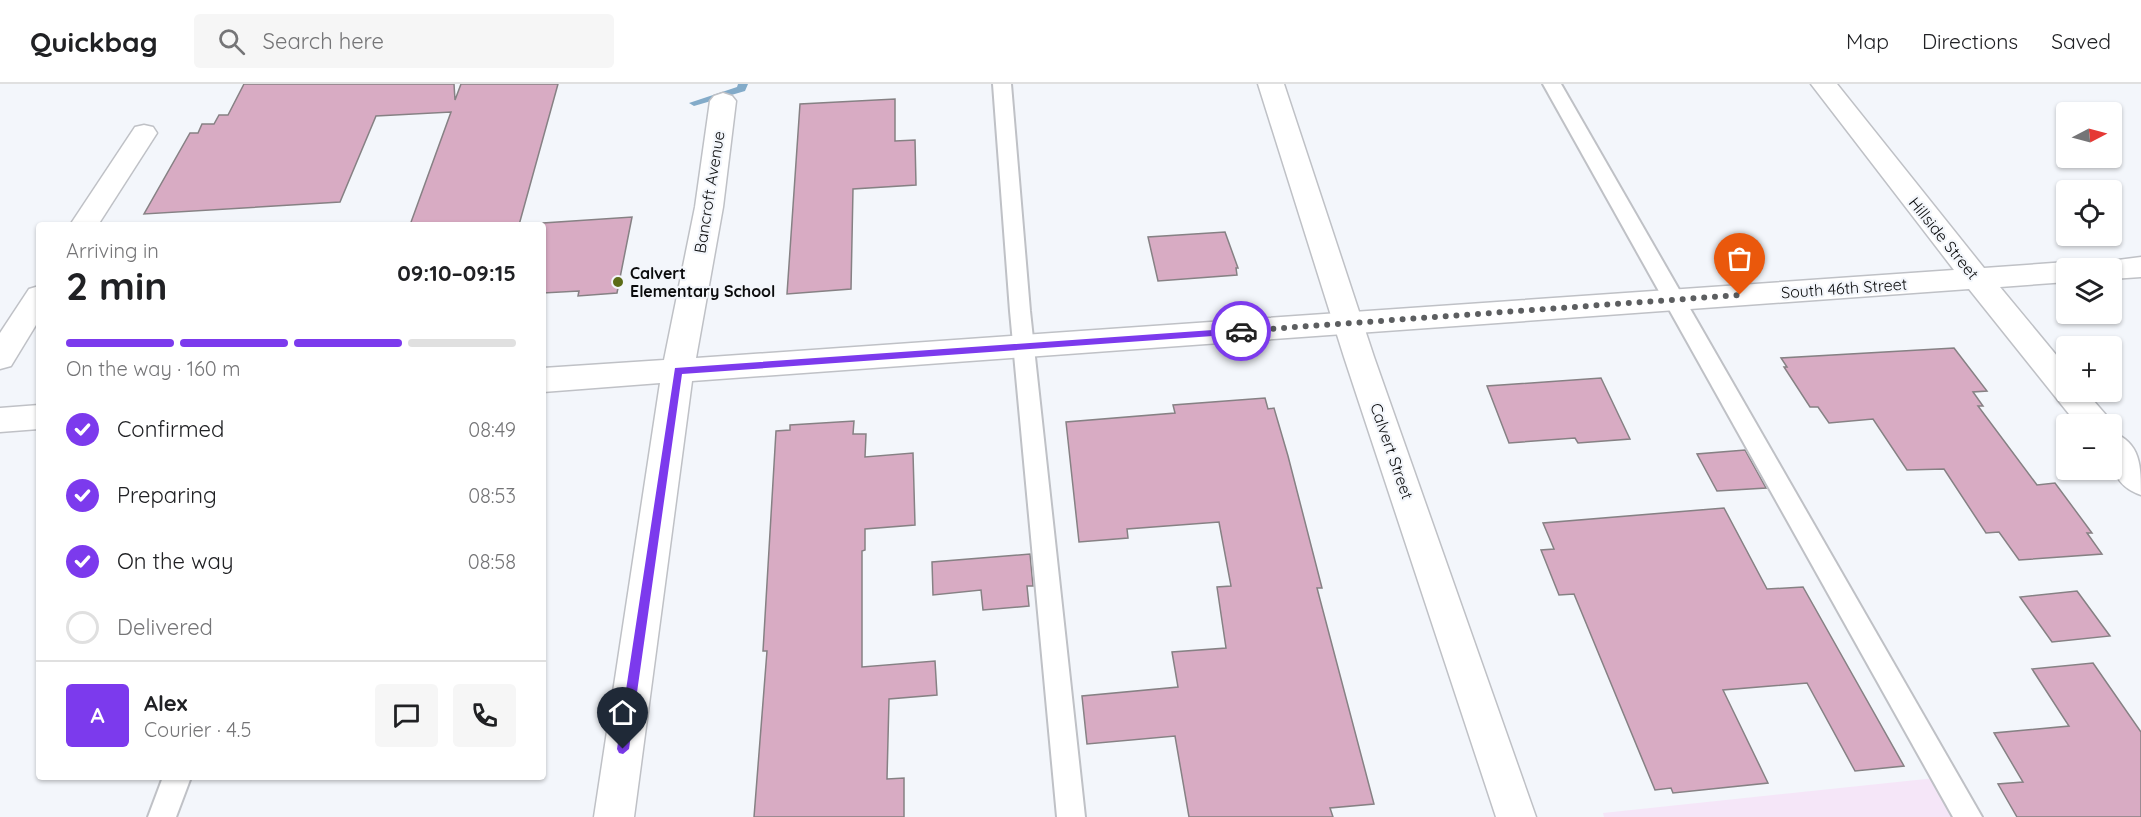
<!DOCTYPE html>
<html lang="en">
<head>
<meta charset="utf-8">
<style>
	:root { --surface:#fff; --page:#f6f6f6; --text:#202124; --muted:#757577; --line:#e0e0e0; --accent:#7c3aed }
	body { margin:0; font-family:Quicksand,sans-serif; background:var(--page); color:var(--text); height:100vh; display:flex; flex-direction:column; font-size:22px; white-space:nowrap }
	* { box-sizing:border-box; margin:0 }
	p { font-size:20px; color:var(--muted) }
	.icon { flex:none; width:33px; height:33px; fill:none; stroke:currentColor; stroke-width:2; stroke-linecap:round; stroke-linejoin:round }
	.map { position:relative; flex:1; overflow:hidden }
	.drawer { position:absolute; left:36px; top:138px; width:510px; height:558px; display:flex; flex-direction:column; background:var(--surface); border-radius:6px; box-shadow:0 2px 4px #0004 }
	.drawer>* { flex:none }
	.needle { width:39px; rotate:84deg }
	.fabs { position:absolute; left:2056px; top:18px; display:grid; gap:12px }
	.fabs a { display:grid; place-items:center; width:66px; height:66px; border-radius:6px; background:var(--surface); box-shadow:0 2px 4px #0004; font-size:30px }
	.pin { position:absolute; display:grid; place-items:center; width:51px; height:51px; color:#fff; margin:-62px -26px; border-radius:50% 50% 50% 0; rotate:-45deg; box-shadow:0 0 6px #0007 }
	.pin .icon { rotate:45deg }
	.courier { position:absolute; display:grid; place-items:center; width:60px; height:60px; margin:-30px; border:4px solid #7c3aed; border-radius:50%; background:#fff; color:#222; box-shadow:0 2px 8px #0007 }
	.head em { font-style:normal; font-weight:700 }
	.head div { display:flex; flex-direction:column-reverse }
	.head { display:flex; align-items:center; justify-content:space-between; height:102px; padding:0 30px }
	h1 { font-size:39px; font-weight:700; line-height:45px }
	.bar { display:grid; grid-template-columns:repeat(4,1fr); gap:9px 6px; align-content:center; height:72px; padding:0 30px }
	.bar i { height:8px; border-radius:4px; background:var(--line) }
	.bar .current { background:var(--accent) }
	.bar p { grid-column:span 4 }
	.line { display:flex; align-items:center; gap:15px; padding:0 30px; border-top:2px solid var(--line) }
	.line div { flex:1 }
	.round { display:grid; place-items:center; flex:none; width:63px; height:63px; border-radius:6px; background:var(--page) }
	ol { padding:0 30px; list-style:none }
	li { display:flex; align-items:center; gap:18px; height:66px }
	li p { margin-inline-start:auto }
	li .icon { padding:6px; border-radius:50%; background:var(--accent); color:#fff; stroke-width:4 }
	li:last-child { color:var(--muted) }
	li i { width:33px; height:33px; border:3px solid var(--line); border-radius:50% }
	header { display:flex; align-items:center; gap:36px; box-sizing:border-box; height:84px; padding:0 30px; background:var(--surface); border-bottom:2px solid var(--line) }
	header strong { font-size:28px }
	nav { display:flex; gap:33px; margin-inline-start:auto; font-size:21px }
	.search { width:420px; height:54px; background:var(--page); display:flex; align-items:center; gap:15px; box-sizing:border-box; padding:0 21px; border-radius:6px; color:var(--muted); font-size:22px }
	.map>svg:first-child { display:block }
	.commercial { fill:#f5e6f8 }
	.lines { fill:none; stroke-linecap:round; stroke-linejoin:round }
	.stream { fill:#83abc9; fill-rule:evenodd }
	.building { fill:#d8abc3; stroke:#868184; stroke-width:1.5 }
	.service-casing { stroke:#bfc1c6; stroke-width:4 }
	.minor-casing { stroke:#bfc1c6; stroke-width:3 }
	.secondary-casing { stroke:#bfc1c6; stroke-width:3 }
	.service { fill:#fff; fill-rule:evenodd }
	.minor { fill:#fff; fill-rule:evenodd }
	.secondary { fill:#fff; fill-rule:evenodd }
	.route { fill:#7c3aed }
	.done { stroke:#5c5e60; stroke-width:6; stroke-dasharray:0 10.8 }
	.poi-dot { fill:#5c6c17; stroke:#f3f6fb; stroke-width:2 }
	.labels { text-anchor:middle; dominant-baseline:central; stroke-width:4.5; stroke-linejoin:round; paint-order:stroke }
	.street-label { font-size:16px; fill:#0b0c0d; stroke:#f3f6fb }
	.poi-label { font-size:16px; font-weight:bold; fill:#0b0c0d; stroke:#f3f6fb; text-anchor:start }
</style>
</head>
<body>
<header>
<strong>Quickbag</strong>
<div class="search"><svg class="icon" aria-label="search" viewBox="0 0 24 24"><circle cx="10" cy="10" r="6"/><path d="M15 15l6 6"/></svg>Search here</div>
<nav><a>Map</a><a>Directions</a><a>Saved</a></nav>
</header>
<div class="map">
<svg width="2141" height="733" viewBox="0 0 2141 733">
	<rect width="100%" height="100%" fill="#f3f6fb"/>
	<!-- commercial -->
	<path class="commercial" d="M1945,693L1968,733H1604L1603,729Z"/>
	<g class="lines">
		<!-- stream -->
		<path class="stream" d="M738,0H748L745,7L694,22L689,19L737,3Z"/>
	</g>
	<!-- building -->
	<g class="building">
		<path d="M244,0H454L455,16L461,0H558L519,141H410L451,28L376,32L340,118L144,130L190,49H198L202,40H214L219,31H228Z"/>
		<path d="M895,15V57L915,56L916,101L853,105L851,205L787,210L800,20Z"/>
		<path d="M632,133L617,209L578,212L579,207L543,209V139Z"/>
		<path d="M1225,148L1238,184H1236L1237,191L1158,197L1148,153Z"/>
		<path d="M1954,264L1987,307L1973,308L1983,322H1978L2037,401L2055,399L2092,449H2087L2102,470L2019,476L1999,448L1986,449L1944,385L1907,386L1873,335L1829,339L1818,323H1810L1784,283H1787L1781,274Z"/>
		<path d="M1601,294L1630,355L1578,359L1575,354L1509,359L1487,302Z"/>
		<path d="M1265,314L1268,325L1274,324L1288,372L1322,504H1317L1374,720L1330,724L1333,733H1189L1175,652L1087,660L1082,612L1178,603L1172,568L1226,564L1217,503L1231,502L1219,438L1127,445L1128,454L1079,458L1066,338L1175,329L1173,321Z"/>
		<path d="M854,337L853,350H866L865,373L913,369L915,441L865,445V466L862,467V583L935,577L937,611L889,615L887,695L904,694V733H754L767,567H763L776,347L790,346V341Z"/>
		<path d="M1745,366L1766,404L1717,407L1697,370Z"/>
		<path d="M1724,424L1767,505L1803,503L1904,682L1855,687L1807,599L1723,606L1768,699L1673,709L1671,704L1655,706L1574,510L1559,511L1541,466L1554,465L1543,439Z"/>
		<path d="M1030,470L1033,502H1027L1029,522L983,526L981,506L933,511L932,478Z"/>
		<path d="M2077,507L2110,552L2052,558L2020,513Z"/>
		<path d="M2093,579L2141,648V733H2017L1998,700L2023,698L1994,649L2069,642L2032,585Z"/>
	</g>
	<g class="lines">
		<!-- service casing -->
		<g class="service-casing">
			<g id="service">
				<path d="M993,0H1011L1030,227L1085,733H1057L1010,227Z"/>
				<path d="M1543,0H1561L1982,733H1953Z"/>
				<path d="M163,693H191L176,733H148Z"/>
			</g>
		</g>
		<!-- minor casing -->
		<g class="minor-casing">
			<g id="minor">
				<path d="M1811,0H1837L1984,184L2067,178L2077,181L2079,184H2067V198L2000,203L2067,284V308H2086L2106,331L2111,340H2077L1969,205L692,297L634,733H594L660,299L543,308V284L664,276L695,123L710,17L714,12L723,9L732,12L736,17L723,123L696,274L1954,186Z"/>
				<path d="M144,41L153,43L157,49L98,141H70L135,43Z"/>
				<path d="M2141,173V193L2112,195V184H2098L2102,178Z"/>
				<path d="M39,202V236L11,282L0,285V249L29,205Z"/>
				<path d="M39,321V345L0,348V324Z"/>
				<path d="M2112,348C2141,359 2141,382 2141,411C2109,400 2112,376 2112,348Z"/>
			</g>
		</g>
		<!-- secondary casing -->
		<g class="secondary-casing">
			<path id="secondary" d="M1258,0H1284L1374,273L1536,733H1496L1344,273Z"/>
		</g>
		<!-- service -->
		<use href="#service" class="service"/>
		<!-- minor -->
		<use href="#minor" class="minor"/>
		<!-- secondary -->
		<use href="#secondary" class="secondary"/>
	</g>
	<!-- route -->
	<path class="route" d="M1241,244L1245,247L1241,250L682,290L629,665L623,670L619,669L617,665L675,284Z"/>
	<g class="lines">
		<!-- done -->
		<path class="done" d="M1241,247L1740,211"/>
	</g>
	<!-- markers -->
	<circle class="poi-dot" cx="618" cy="198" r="6"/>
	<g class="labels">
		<!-- street labels -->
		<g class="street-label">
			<text transform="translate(709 108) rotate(-81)">Bancroft Avenue</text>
			<text transform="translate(1944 154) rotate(51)">Hillside Street</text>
			<text transform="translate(1844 204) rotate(-4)">South 46th Street</text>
			<text transform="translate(1392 367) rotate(71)">Calvert Street</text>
		</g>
		<!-- poi labels -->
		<g class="poi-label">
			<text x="630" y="189">Calvert<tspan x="630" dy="18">Elementary School</tspan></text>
		</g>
	</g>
</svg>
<div class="fabs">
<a><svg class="needle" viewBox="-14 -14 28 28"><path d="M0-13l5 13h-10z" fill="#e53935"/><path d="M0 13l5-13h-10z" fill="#757577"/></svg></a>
<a><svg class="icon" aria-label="locate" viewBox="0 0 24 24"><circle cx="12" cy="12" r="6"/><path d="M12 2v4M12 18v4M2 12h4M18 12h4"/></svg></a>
<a><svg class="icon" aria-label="layers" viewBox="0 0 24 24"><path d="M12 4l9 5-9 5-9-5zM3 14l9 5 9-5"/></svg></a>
<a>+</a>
<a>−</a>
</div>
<div class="pin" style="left:1740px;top:211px;background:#ea580c"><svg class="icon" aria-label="bag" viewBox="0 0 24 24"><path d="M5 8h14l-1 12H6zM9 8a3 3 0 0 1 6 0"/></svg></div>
<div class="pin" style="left:623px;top:665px;background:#1f2937"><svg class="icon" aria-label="home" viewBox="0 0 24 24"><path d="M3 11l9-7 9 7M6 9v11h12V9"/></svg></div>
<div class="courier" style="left:1241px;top:247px"><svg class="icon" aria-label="car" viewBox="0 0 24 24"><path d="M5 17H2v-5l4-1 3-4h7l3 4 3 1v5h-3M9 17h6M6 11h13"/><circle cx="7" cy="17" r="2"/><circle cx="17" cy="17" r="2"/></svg></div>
<section class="drawer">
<div class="head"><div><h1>2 min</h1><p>Arriving in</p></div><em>09:10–09:15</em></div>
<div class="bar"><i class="current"></i><i class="current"></i><i class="current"></i><i></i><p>On the way · 160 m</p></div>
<ol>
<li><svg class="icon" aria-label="check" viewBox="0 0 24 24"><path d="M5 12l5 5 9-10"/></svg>Confirmed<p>08:49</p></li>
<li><svg class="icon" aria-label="check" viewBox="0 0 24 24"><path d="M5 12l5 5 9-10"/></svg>Preparing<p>08:53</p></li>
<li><svg class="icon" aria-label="check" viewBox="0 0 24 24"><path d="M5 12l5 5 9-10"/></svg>On the way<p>08:58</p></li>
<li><i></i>Delivered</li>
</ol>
<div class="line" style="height:108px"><b class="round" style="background:var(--accent);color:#fff">A</b><div><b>Alex</b><p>Courier · 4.5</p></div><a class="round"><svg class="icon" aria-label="chat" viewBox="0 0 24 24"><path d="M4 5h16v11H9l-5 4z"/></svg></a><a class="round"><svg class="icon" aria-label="phone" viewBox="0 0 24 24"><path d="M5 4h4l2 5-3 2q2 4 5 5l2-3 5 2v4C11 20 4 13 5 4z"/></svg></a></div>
</section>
</div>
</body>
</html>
